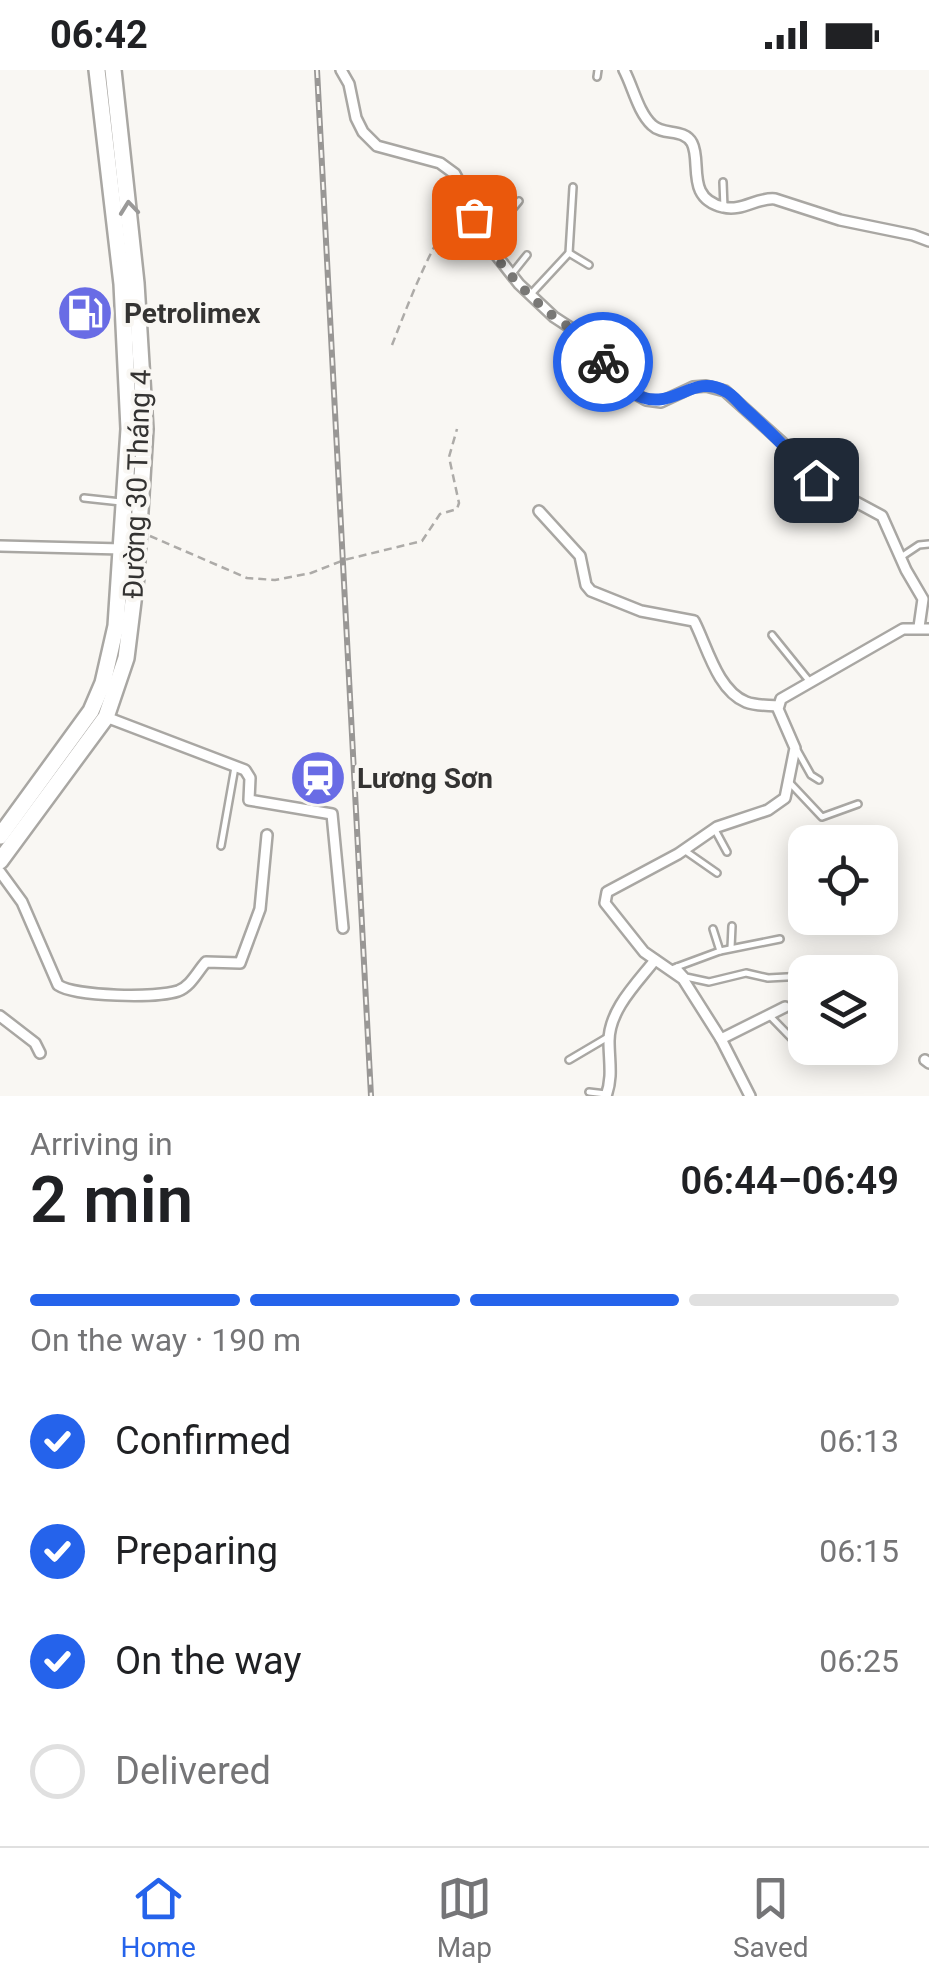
<!DOCTYPE html>
<html lang="en">
<head>
<meta charset="utf-8">
<style>
	:root { --surface:#fff; --page:#f6f6f6; --text:#202124; --muted:#757577; --line:#e0e0e0; --accent:#2563eb }
	body { margin:0; font-family:Roboto,sans-serif; background:var(--page); color:var(--text); height:100vh; display:flex; flex-direction:column; font-size:38px; white-space:nowrap }
	* { box-sizing:border-box; margin:0 }
	p { font-size:32px; color:var(--muted) }
	.icon { flex:none; width:55px; height:55px; fill:none; stroke:currentColor; stroke-width:2; stroke-linecap:round; stroke-linejoin:round }
	.map { position:relative; height:1026px; overflow:hidden }
	.drawer { display:flex; flex-direction:column; background:var(--surface); flex:1 }
	.drawer>* { flex:none }
	.tools { position:absolute; left:788px; top:755px; display:grid; gap:20px }
	.tools a { display:grid; place-items:center; width:110px; height:110px; border-radius:20px; background:var(--surface); box-shadow:0 5px 25px #0003; font-size:50px }
	.pin { position:absolute; display:grid; place-items:center; width:85px; height:85px; color:#fff; margin:-42px; border-radius:20px; box-shadow:0 5px 15px #0006 }
	.courier { position:absolute; display:grid; place-items:center; width:100px; height:100px; margin:-50px; border:8px solid #2563eb; border-radius:50%; background:#fff; color:#222; box-shadow:0 2px 12px #0007 }
	.summary em { font-style:normal; font-weight:600 }
	.summary div { display:flex; flex-direction:column-reverse }
	.summary { display:flex; align-items:center; justify-content:space-between; height:170px; padding:0 30px }
	h1 { font-size:65px; font-weight:600; line-height:75px }
	.bar { display:grid; grid-template-columns:repeat(4,1fr); gap:15px 10px; align-content:center; height:120px; padding:0 30px }
	.bar i { height:12px; border-radius:8px; background:var(--line) }
	.bar .selected { background:var(--accent) }
	.bar p { grid-column:span 4 }
	ol { padding:0 30px; list-style:none }
	li { display:flex; align-items:center; gap:30px; height:110px }
	li p { margin-inline-start:auto }
	li .icon { padding:10px; border-radius:50%; background:var(--accent); color:#fff; stroke-width:4 }
	li:last-child { color:var(--muted) }
	li i { width:55px; height:55px; border:5px solid var(--line); border-radius:50% }
	.status { display:flex; justify-content:space-between; align-items:center; height:70px; padding:0 50px; background:var(--surface); direction:ltr }
	.status svg { height:28px; fill:currentColor }
	.menu { display:flex; justify-content:space-around; align-items:center; height:140px; border-top:2px solid var(--line); background:var(--surface); font-size:28px; color:var(--muted) }
	.menu a { display:grid; justify-items:center; gap:5px }
	.menu .selected { color:var(--accent) }
	.map>svg:first-child { display:block }
	.building { fill:#d1cfcb; stroke:#a09e9b; stroke-width:2.5 }
	.lines { fill:none; stroke-linecap:round; stroke-linejoin:round }
	.service-casing { stroke:#a9a7a3; stroke-width:10 }
	.minor-casing { stroke:#a9a7a3; stroke-width:14 }
	.trunk-casing { stroke:#a9a7a3; stroke-width:20 }
	.path { stroke:#adaba8; stroke-width:2.5; stroke-dasharray:8 5; stroke-linecap:butt }
	.service { stroke:#fff; stroke-width:5 }
	.minor { stroke:#fff; stroke-width:9 }
	.trunk { stroke:#fff; stroke-width:15 }
	.rail-casing { stroke:#999795; stroke-width:6 }
	.rail { stroke:#f9f7f3; stroke-width:2.5; stroke-dasharray:8; stroke-linecap:butt }
	.oneway { stroke:#9a9998 }
	.done { stroke:#797876; stroke-width:10; stroke-dasharray:0 18 }
	.route { stroke:#2563eb; stroke-width:12 }
	.labels { text-anchor:middle; dominant-baseline:central; stroke-width:8; stroke-linejoin:round; paint-order:stroke }
	.poi-label { font-size:28px; font-weight:bold; fill:#343332; stroke:#f9f7f3; text-anchor:start }
	.street-label { font-size:28px; fill:#343332; stroke:#f9f7f3 }
</style>
</head>
<body>
<div class="status"><b>06:42</b><svg viewBox="0 0 49 12"><path d="M0 12V9h3v3zM5 12V6h3v6zM10 12V3h3v9zM15 12V0h3v12zM26 1h20v11H26zM47 4h2v5h-2z"/></svg></div>
<div class="map">
<svg width="929" height="1026" viewBox="0 0 929 1026">
	<rect width="100%" height="100%" fill="#f9f7f3"/>
	<!-- building -->
	<path class="building" d="M98,233L99,251L71,252L70,235Z"/>
	<g class="lines">
		<!-- service casing -->
		<g class="service-casing">
			<g id="service">
				<path d="M597,7L598,0"/>
				<path d="M723,112L724,138"/>
				<path d="M486,171L519,131"/>
				<path d="M569,183L589,195"/>
				<path d="M511,205L527,185"/>
				<path d="M531,224L569,183L573,117"/>
				<path d="M84,428L121,432"/>
				<path d="M901,487L919,475L929,474"/>
				<path d="M772,565L810,612"/>
				<path d="M797,680L811,705L819,710"/>
				<path d="M790,713L822,747L858,734"/>
				<path d="M714,758L727,782"/>
				<path d="M221,776L235,697"/>
				<path d="M684,780L717,803"/>
				<path d="M713,859L720,881"/>
				<path d="M731,878L732,856"/>
				<path d="M677,897L686,907L709,912L746,903L768,908L805,906"/>
				<path d="M674,898L720,881L780,869"/>
				<path d="M835,902L847,901"/>
				<path d="M769,945L802,979"/>
				<path d="M569,990L608,967"/>
				<path d="M589,1022L606,1024"/>
			</g>
		</g>
		<!-- minor casing -->
		<g class="minor-casing">
			<g id="minor">
				<path d="M341,0L349,14L356,48L363,62L377,76L440,93L455,104L471,134L482,167L519,214L554,247L594,273L607,300L621,316L646,330L661,332L693,317L706,316L725,321L786,376L815,410L882,446L906,500L923,529L919,557"/>
				<path d="M624,0C633,17 638,42 652,55C663,66 684,58 692,73C702,92 685,128 723,137C742,142 757,127 775,129L840,150L913,165L929,171"/>
				<path d="M539,441L580,486L586,515L591,521L641,541L694,551C707,576 717,620 746,632C756,636 768,635 778,636"/>
				<path d="M0,476L122,479"/>
				<path d="M106,647L245,700L250,708L249,730L332,744L343,858"/>
				<path d="M0,802L22,832L58,915C76,927 157,928 178,921C191,916 197,902 206,892L240,893L260,839L267,765"/>
				<path d="M0,946L35,973L40,983"/>
				<path d="M721,969L785,937"/>
				<path d="M925,990L929,993"/>
				<path d="M606,1026C613,1007 609,991 609,971C609,940 637,913 655,890"/>
				<path d="M750,1026L721,969L683,909L644,882L605,833L607,822L678,784L717,757L768,740L785,728L795,678L778,639L781,629L903,559H929"/>
			</g>
		</g>
		<!-- trunk casing -->
		<g class="trunk-casing">
			<g id="trunk">
				<path d="M0,766L91,641L103,613L116,556L129,359L122,214L97,0"/>
				<path d="M0,791L106,647L126,588L136,507L145,359L136,213L113,0"/>
			</g>
		</g>
		<!-- path -->
		<g class="path">
			<path d="M392,275C404,245 439,149 465,137"/>
			<path d="M150,466L247,508L275,510L311,503L344,490L422,471L440,444L457,439L459,433L449,387L457,359"/>
		</g>
		<!-- service -->
		<use href="#service" class="service"/>
		<!-- minor -->
		<use href="#minor" class="minor"/>
		<!-- trunk -->
		<use href="#trunk" class="trunk"/>
		<!-- rail casing -->
		<g class="rail-casing">
			<path id="rail" d="M317,0L371,1026"/>
		</g>
		<!-- rail -->
		<use href="#rail" class="rail"/>
	</g>
	<!-- one-way arrows -->
	<defs><path id="oneway-chevron" d="M-2-3.5L2.5 0L-2 3.5" fill="none" stroke-width="1.6" stroke-linecap="round" stroke-linejoin="round" transform="scale(2.5)"/></defs>
	<use class="oneway" href="#oneway-chevron" transform="translate(129 138) rotate(-96)"/>
	<g class="lines">
		<!-- done -->
		<path class="done" d="M474,147C489,186 521,219 552,245C575,264 590,264 603,292"/>
		<!-- route -->
		<path class="route" d="M603,292C609,304 618,314 629,321C672,348 690,301 725,321C732,324 738,332 743,337C769,360 792,384 816,410"/>
	</g>
	<!-- icons -->
	<defs>
		<g id="fuel-disc" transform="scale(2.875)"><circle r="9.5" fill="#696ce5" stroke="#f9f7f3"/><path d="M-5.5-6h7V0h2V4h1.3V-2.5L3-4.5l.8-.8L6-3V5H2.5V1h-1V6h-7ZM-4.2-4.7v3.2H.2V-4.7Z" fill="#fff"/></g>
		<g id="station-disc" transform="scale(2.875)"><circle r="9.5" fill="#696ce5" stroke="#f9f7f3"/><path d="M-3-6H3Q5-6 5-4V2Q5 4 3 4L4.5 6H3L1.5 4h-3L-3 6H-4.5L-3 4Q-5 4-5 2V-4Q-5-6-3-6ZM-3.5-4v3h7v-3ZM-3.5 1v1.5H-2V1ZM2 1v1.5H3.5V1Z" fill="#fff"/></g>
	</defs>
	<g fill-rule="evenodd">
		<use href="#fuel-disc" x="85" y="243"/>
		<use href="#station-disc" x="318" y="708"/>
	</g>
	<g class="labels">
		<!-- poi labels -->
		<g class="poi-label">
			<text x="124" y="243">Petrolimex</text>
			<text x="357" y="708">Lương Sơn</text>
		</g>
		<!-- street labels -->
		<g class="street-label">
			<text transform="translate(137 414) rotate(-88)">Đường 30 Tháng 4</text>
		</g>
	</g>
</svg>
<div class="tools">
<a><svg class="icon" aria-label="locate" viewBox="0 0 24 24"><circle cx="12" cy="12" r="6"/><path d="M12 2v4M12 18v4M2 12h4M18 12h4"/></svg></a>
<a><svg class="icon" aria-label="layers" viewBox="0 0 24 24"><path d="M12 4l9 5-9 5-9-5zM3 14l9 5 9-5"/></svg></a>
</div>
<div class="pin" style="left:474px;top:147px;background:#ea580c"><svg class="icon" aria-label="bag" viewBox="0 0 24 24"><path d="M5 8h14l-1 12H6zM9 8a3 3 0 0 1 6 0"/></svg></div>
<div class="pin" style="left:816px;top:410px;background:#1f2937"><svg class="icon" aria-label="home" viewBox="0 0 24 24"><path d="M3 11l9-7 9 7M6 9v11h12V9"/></svg></div>
<div class="courier" style="left:603px;top:292px"><svg class="icon" aria-label="bike" viewBox="0 0 24 24"><circle cx="6" cy="16" r="4"/><circle cx="18" cy="16" r="4"/><path d="M6 16l4-8h5l3 8M10 8l3 8H6M13 5h3"/></svg></div>
</div>
<section class="drawer">
<div class="summary"><div><h1>2 min</h1><p>Arriving in</p></div><em>06:44–06:49</em></div>
<div class="bar"><i class="selected"></i><i class="selected"></i><i class="selected"></i><i></i><p>On the way · 190 m</p></div>
<ol>
<li><svg class="icon" aria-label="check" viewBox="0 0 24 24"><path d="M5 12l5 5 9-10"/></svg>Confirmed<p>06:13</p></li>
<li><svg class="icon" aria-label="check" viewBox="0 0 24 24"><path d="M5 12l5 5 9-10"/></svg>Preparing<p>06:15</p></li>
<li><svg class="icon" aria-label="check" viewBox="0 0 24 24"><path d="M5 12l5 5 9-10"/></svg>On the way<p>06:25</p></li>
<li><i></i>Delivered</li>
</ol>
</section>
<nav class="menu">
<a class="selected"><svg class="icon" aria-label="home" viewBox="0 0 24 24"><path d="M3 11l9-7 9 7M6 9v11h12V9"/></svg>Home</a>
<a><svg class="icon" aria-label="map" viewBox="0 0 24 24"><path d="M3 6l6-2 6 2 6-2v14l-6 2-6-2-6 2zM9 4v14M15 6v14"/></svg>Map</a>
<a><svg class="icon" aria-label="saved" viewBox="0 0 24 24"><path d="M7 4h10v16l-5-4-5 4z"/></svg>Saved</a>
</nav>
</body>
</html>
